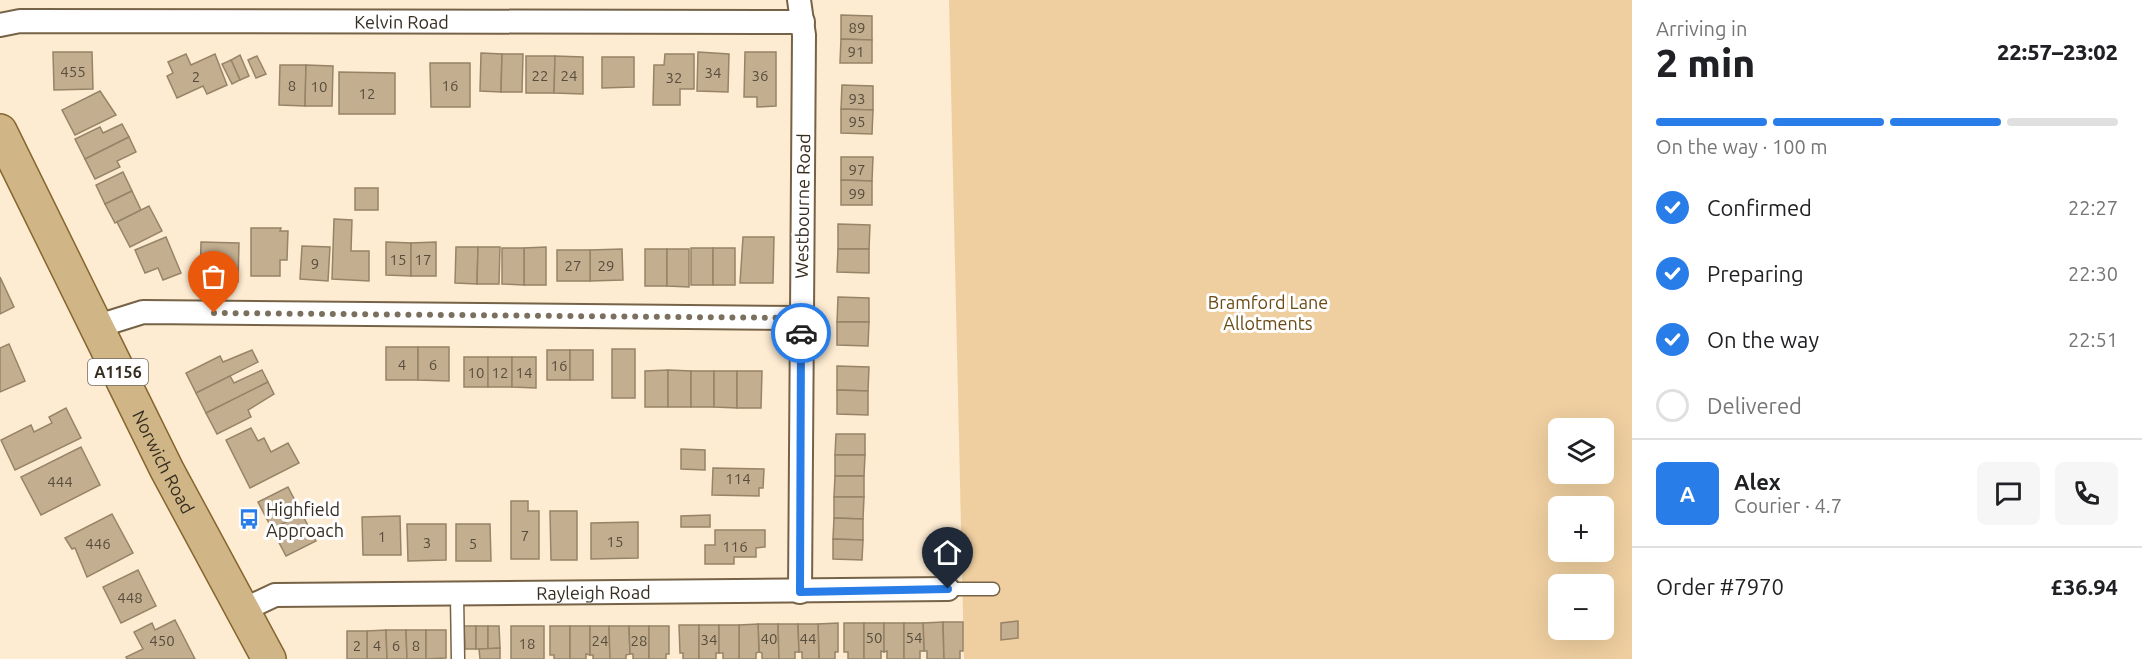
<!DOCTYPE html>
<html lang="en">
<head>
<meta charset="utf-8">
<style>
	:root { --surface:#fff; --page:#f6f6f6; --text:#202124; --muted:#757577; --line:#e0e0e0; --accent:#287de8 }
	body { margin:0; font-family:Ubuntu,sans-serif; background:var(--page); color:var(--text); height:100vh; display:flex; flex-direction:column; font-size:22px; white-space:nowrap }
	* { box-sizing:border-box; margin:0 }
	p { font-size:20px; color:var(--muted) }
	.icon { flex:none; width:33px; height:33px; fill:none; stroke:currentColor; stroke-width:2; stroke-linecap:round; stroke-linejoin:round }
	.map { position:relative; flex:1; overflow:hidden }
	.side { display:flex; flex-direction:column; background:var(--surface); width:510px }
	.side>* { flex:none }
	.controls { position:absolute; left:1548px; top:418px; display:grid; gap:12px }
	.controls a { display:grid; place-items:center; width:66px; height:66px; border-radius:9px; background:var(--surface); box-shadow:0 6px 24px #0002; font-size:30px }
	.pin { position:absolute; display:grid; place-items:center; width:51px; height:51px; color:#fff; margin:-62px -26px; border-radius:50% 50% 50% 0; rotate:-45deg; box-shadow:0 0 6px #0007 }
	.pin .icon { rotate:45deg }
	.courier { position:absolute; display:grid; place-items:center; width:60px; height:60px; margin:-30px; border:4px solid #287de8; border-radius:50%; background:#fff; color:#222; box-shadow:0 2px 8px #0007 }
	.summary em { font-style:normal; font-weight:800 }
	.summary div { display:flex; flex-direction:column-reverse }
	.summary { display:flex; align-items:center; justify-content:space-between; height:102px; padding:0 24px }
	h1 { font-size:39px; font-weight:800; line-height:45px }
	.bar { display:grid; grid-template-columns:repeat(4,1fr); gap:9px 6px; align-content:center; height:72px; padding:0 24px }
	.bar i { height:8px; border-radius:4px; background:var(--line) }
	.bar .selected { background:var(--accent) }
	.bar p { grid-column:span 4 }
	.line { display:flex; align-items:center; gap:15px; padding:0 24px; border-top:2px solid var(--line) }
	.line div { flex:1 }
	.round { display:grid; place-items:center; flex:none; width:63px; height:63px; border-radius:9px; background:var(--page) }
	ol { padding:0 24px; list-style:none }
	li { display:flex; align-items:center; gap:18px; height:66px }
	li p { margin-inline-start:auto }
	li .icon { padding:6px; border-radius:50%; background:var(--accent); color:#fff; stroke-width:4 }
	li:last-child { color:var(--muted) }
	li i { width:33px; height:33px; border:3px solid var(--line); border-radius:50% }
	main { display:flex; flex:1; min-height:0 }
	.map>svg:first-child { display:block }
	.green { fill:#efcfa0; fill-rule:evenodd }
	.building { fill:#c3ae90; stroke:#978366; stroke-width:1.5 }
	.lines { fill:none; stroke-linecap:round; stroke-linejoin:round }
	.service-casing { stroke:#766347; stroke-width:15 }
	.minor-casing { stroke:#766347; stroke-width:26 }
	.primary-casing { stroke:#86652f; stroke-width:36 }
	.service { stroke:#fff; stroke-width:12 }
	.minor { stroke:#fff; stroke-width:22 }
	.primary { stroke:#d0b587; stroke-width:33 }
	.done { stroke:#7b705e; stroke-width:6; stroke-dasharray:0 10.8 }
	.route { stroke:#287de8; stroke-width:8 }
	.labels { text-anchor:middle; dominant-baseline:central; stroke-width:6; stroke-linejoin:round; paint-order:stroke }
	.number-label { font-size:15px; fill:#584d3c }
	.shield { fill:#fff; stroke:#726c63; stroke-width:1.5 }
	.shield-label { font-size:16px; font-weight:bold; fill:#352d20 }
	.street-label { font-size:18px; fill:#352d20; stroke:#fff }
	.park-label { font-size:18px; fill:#6b4c16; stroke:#fff }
	.poi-label { font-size:18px; fill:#352d20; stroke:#fff; text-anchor:start }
</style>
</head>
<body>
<main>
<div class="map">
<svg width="1632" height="659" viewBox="0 0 1632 659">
	<rect width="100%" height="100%" fill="#fdecd2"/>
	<!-- green -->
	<path class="green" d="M949,0H1632V659H964ZM1558,429H1604V474H1558ZM1558,507H1604V552H1558ZM1558,585H1604V630H1558Z"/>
	<!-- building -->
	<g class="building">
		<path d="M841,15L872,16V40L841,39Z"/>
		<path d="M841,39L872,40V63H840Z"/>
		<path d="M53,52H92L93,89L54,90Z"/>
		<path d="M698,52L729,54L728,92L697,91Z"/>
		<path d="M745,52H776V106L757,107V97H744Z"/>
		<path d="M481,53L502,54L501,92L480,91Z"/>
		<path d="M186,54L191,65L215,54L227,85L207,94L203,86L177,98L167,76L173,73L168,62Z"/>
		<path d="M502,54H523L522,92H501Z"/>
		<path d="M665,54H694V89H680V105H653L654,65H664Z"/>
		<path d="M240,55L249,76L240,80L231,60Z"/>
		<path d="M257,56L266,74L256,78L248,60Z"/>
		<path d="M526,56H555L554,93H526Z"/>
		<path d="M555,56L583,57V94L554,93Z"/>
		<path d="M602,57H634V87L602,88Z"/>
		<path d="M231,60L240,80L232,84L222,64Z"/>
		<path d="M430,63H470V107H431Z"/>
		<path d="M280,65H306L305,106L279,105Z"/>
		<path d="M306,65L333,66L332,106H305Z"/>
		<path d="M339,72L395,73V114H339Z"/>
		<path d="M842,85L873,86V110L841,109Z"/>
		<path d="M100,91L116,115L75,135L62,110Z"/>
		<path d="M841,109L873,110L872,134L841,133Z"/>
		<path d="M122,124L129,137L85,159L75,139L100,127L103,133Z"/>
		<path d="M129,137L136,152L117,161L120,167L95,179L85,159Z"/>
		<path d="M841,157H873L872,181L841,180Z"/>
		<path d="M123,172L132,191L105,204L96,185Z"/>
		<path d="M841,180L872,181V205H841Z"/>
		<rect x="355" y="188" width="23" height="22"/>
		<path d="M132,191L141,210L115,223L105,204Z"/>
		<path d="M149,206L162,231L130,247L117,222Z"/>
		<path d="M334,219L352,220L351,251H369V281L332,279Z"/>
		<path d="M838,224L870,225L869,249H838Z"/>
		<path d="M251,228H281L280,231H288L287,260H280V276H251Z"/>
		<path d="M166,237L181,273L163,280L158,268L145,273L135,250Z"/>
		<path d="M743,237H774L773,283H740Z"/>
		<path d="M201,242L239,243L238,282L200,281Z"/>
		<path d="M386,242L411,243V276L386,275Z"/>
		<path d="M436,242V276H411V243Z"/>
		<path d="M302,246L330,247L328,281L300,279Z"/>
		<path d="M456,247H478L477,284L455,283Z"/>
		<path d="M478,247H500L499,284H477Z"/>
		<path d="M546,247V285H524V248Z"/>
		<path d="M502,248H524V285L502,284Z"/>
		<rect x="691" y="248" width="22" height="37"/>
		<rect x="713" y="248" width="22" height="37"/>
		<path d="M622,249L623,280L590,281V250Z"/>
		<rect x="645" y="249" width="22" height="37"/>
		<path d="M667,249H689V287L667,286Z"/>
		<path d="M838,249H869V273L837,272Z"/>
		<rect x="557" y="250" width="33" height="31"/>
		<path d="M0,277L14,307L0,314Z"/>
		<path d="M838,297L869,298V322H837Z"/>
		<path d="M837,322H869L868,346L837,345Z"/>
		<path d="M9,344L25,381L0,392V348Z"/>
		<rect x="386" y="347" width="32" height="33"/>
		<path d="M418,347H449V381L418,380Z"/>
		<rect x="612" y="349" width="23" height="49"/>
		<path d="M252,350L258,362L196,393L186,373L220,356L223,362Z"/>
		<rect x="547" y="350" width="23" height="30"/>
		<rect x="570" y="350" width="23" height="30"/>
		<rect x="464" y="357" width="24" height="30"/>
		<rect x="488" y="357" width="24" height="30"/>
		<path d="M512,357H536V388L512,387Z"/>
		<path d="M837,366L869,367L868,391L837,390Z"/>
		<path d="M262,370L268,382L206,413L196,393L230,376L234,383Z"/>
		<path d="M668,370V407H645V371Z"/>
		<path d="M668,370L691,371V407H668Z"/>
		<rect x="691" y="371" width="23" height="36"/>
		<path d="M714,371H737V408L714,407Z"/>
		<path d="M737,371H762L761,408H737Z"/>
		<path d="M268,382L274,394L248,410L251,417L217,434L206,413Z"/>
		<path d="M837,390L868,391V415L837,414Z"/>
		<path d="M66,408L81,438L15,470L1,440L31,425L34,432L52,423L49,417Z"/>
		<path d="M251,428L258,441L264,438L271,452L288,443L299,463L250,488L226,440Z"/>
		<path d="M836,434H865V455H835Z"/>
		<path d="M81,447L100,485L41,515L21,477Z"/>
		<path d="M681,449L705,450V470L681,469Z"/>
		<path d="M835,455H865L864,476H835Z"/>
		<path d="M713,468L764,469L763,488H759V496L712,495Z"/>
		<path d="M835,476H864V497H834Z"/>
		<path d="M288,487L302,514L272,529L258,502Z"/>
		<path d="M834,497H864L863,519L834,518Z"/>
		<path d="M511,501H528V511H539V559H511Z"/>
		<path d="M550,511H577V560H551Z"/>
		<path d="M112,514L133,553L87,577L75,548L72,549L65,538Z"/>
		<path d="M302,514L316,541L286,556L272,529Z"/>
		<path d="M710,515V527H681V516Z"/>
		<path d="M400,516L401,555H363L362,517Z"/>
		<path d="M834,518L863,519V540L833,539Z"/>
		<path d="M638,522V558L591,559V523Z"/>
		<path d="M407,524H446V560L408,561Z"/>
		<path d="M456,524H490L491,561H456Z"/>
		<path d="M715,530H765V547L756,548V557H734V564H705V545H715Z"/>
		<path d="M833,539L863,540L862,560L833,559Z"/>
		<path d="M138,570L156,606L121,623L103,587Z"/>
		<path d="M175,620L195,659H127L126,657L143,649L134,632L152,623L155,630Z"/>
		<path d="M1018,621V638L1001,640V623Z"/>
		<path d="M943,622L944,659H927V651H924L923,623Z"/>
		<path d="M943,622H963V651H960V659H944Z"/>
		<path d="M838,623V652H835V659H819L818,624Z"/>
		<path d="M844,623H864V659H848V652H844Z"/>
		<path d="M864,623H884V652L881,651V659H864Z"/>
		<path d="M884,623H904V659H887V651L884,652Z"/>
		<path d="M904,623H923L924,651H920V659H904Z"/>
		<path d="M758,624H778L779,659H762V653L759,652Z"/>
		<path d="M758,624L759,652L756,653V659H739V625Z"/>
		<path d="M778,624H798L799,652H795V659H779Z"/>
		<path d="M798,624H818L819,659H802V652H799Z"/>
		<path d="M679,625H699V659H683V653H680Z"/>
		<path d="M699,625H719V653H716V659H699Z"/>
		<path d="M719,625H739V659H723V653H719Z"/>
		<path d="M464,626H476V649H465Z"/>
		<rect x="476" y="626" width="12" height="23"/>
		<path d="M488,626H499L500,648L488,649Z"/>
		<rect x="511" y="626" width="33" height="33"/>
		<path d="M550,626H570V659H554V655H550Z"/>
		<path d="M570,626H590V655L586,654V659H570Z"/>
		<path d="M590,626H609L610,659H593V655H590Z"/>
		<path d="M609,626H629L630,654L626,655V659H610Z"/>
		<path d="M629,626H649V659H633V654H630Z"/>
		<path d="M649,626H669V654H666V659H649Z"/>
		<path d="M386,630L387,659H367V631Z"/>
		<path d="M386,630H406L407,659H387Z"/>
		<path d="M406,630H426V659H407Z"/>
		<path d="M426,630H446V658L426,659Z"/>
		<rect x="347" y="631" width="20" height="28"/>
		<path d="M500,648V659H480L479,649Z"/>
	</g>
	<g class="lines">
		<!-- service casing -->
		<g class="service-casing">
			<g id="service">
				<path d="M948,589H993"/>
				<path d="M457,595L458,659"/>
			</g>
		</g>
		<!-- minor casing -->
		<g class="minor-casing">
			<g id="minor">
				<path d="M799,0L804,35L800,592"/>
				<path id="s1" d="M0,25L20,21L803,22"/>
				<path d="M95,327L143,312L801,318"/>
				<path id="s2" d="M241,611L275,595L948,589"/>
			</g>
		</g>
		<!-- primary casing -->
		<g class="primary-casing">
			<g id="primary">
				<path id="s3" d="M0,131L167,470L269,659"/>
			</g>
		</g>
		<!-- service -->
		<use href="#service" class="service"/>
		<!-- minor -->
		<use href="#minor" class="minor"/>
		<!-- primary -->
		<use href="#primary" class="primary"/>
	</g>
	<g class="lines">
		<!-- done -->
		<path class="done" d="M214,313L801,318V333"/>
		<!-- route -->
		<path class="route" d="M801,333L800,592L948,589"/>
	</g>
	<!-- icons -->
	<defs>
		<g id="bus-bare" transform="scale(1.62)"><path d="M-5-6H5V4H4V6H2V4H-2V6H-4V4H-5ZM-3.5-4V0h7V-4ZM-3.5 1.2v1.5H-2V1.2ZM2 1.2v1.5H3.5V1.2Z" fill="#287de8" stroke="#fff" stroke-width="2.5" paint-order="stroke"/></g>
	</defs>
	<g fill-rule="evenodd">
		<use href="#bus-bare" x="249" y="519"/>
	</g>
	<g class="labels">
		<!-- number labels -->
		<g class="number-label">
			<text x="857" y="27">89</text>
			<text x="856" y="51">91</text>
			<text x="73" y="71">455</text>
			<text x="713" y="72">34</text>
			<text x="540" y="75">22</text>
			<text x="569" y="75">24</text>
			<text x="760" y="75">36</text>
			<text x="196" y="76">2</text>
			<text x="674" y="77">32</text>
			<text x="292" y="85">8</text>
			<text x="450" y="85">16</text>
			<text x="319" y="86">10</text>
			<text x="367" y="93">12</text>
			<text x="857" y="98">93</text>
			<text x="857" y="121">95</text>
			<text x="857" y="169">97</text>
			<text x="857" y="193">99</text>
			<text x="398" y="259">15</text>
			<text x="423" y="259">17</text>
			<text x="315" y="263">9</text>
			<text x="573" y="265">27</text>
			<text x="606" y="265">29</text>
			<text x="402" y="364">4</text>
			<text x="433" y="364">6</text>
			<text x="559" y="365">16</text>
			<text x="476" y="372">10</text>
			<text x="500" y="372">12</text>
			<text x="524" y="372">14</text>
			<text x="738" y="478">114</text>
			<text x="60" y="481">444</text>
			<text x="525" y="535">7</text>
			<text x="382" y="536">1</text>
			<text x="615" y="541">15</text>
			<text x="427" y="542">3</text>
			<text x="98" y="543">446</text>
			<text x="473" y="543">5</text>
			<text x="735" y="546">116</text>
			<text x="130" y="597">448</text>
			<text x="874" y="637">50</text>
			<text x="914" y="637">54</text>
			<text x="769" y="638">40</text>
			<text x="808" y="638">44</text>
			<text x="709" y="639">34</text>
			<text x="162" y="640">450</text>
			<text x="600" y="640">24</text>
			<text x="639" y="640">28</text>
			<text x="527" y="643">18</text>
			<text x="357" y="645">2</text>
			<text x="377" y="645">4</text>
			<text x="396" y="645">6</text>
			<text x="416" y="645">8</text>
		</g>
		<!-- shield labels -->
		<rect class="shield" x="88" y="359" width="60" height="26" rx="4.5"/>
		<g class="shield-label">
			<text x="118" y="372">A1156</text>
		</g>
		<!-- street labels -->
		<g class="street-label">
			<text stroke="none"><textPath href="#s1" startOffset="402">Kelvin Road</textPath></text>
			<text transform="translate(802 206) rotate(-89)">Westbourne Road</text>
			<text stroke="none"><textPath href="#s3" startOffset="369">Norwich Road</textPath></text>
			<text stroke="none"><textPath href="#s2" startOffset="356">Rayleigh Road</textPath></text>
		</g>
		<!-- park labels -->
		<g class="park-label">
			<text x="1268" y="302">Bramford Lane<tspan x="1268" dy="21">Allotments</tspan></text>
		</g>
		<!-- poi labels -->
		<g class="poi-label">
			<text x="266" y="509">Highfield<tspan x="266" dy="21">Approach</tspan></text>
		</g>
	</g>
</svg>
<div class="controls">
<a><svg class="icon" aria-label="layers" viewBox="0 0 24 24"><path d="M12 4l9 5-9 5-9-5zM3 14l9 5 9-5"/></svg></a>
<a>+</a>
<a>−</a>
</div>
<div class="pin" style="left:214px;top:313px;background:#ea580c"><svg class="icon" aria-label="bag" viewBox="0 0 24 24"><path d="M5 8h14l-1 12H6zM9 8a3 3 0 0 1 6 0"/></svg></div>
<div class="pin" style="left:948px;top:589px;background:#1f2937"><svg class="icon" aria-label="home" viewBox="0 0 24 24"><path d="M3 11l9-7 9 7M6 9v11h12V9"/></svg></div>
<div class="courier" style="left:801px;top:333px"><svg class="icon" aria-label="car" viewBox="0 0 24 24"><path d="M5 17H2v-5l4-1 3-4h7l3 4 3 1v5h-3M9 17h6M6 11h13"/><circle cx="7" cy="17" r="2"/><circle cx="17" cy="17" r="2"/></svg></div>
</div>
<section class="side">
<div class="summary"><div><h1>2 min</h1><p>Arriving in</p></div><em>22:57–23:02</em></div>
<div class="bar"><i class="selected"></i><i class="selected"></i><i class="selected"></i><i></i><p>On the way · 100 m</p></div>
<ol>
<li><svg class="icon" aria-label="check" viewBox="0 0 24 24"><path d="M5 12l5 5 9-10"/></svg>Confirmed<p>22:27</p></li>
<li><svg class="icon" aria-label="check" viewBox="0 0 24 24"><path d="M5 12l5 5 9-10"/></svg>Preparing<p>22:30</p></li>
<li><svg class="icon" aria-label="check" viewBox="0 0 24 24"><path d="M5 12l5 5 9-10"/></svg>On the way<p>22:51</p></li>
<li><i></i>Delivered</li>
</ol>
<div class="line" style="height:108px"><b class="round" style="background:var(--accent);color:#fff">A</b><div><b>Alex</b><p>Courier · 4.7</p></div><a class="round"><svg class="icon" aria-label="chat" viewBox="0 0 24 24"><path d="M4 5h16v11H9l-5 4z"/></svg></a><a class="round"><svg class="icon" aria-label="phone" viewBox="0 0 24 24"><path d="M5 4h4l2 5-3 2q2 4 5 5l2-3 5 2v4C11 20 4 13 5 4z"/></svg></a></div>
<div class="line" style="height:78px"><div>Order #7970</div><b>£36.94</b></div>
</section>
</main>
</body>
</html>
